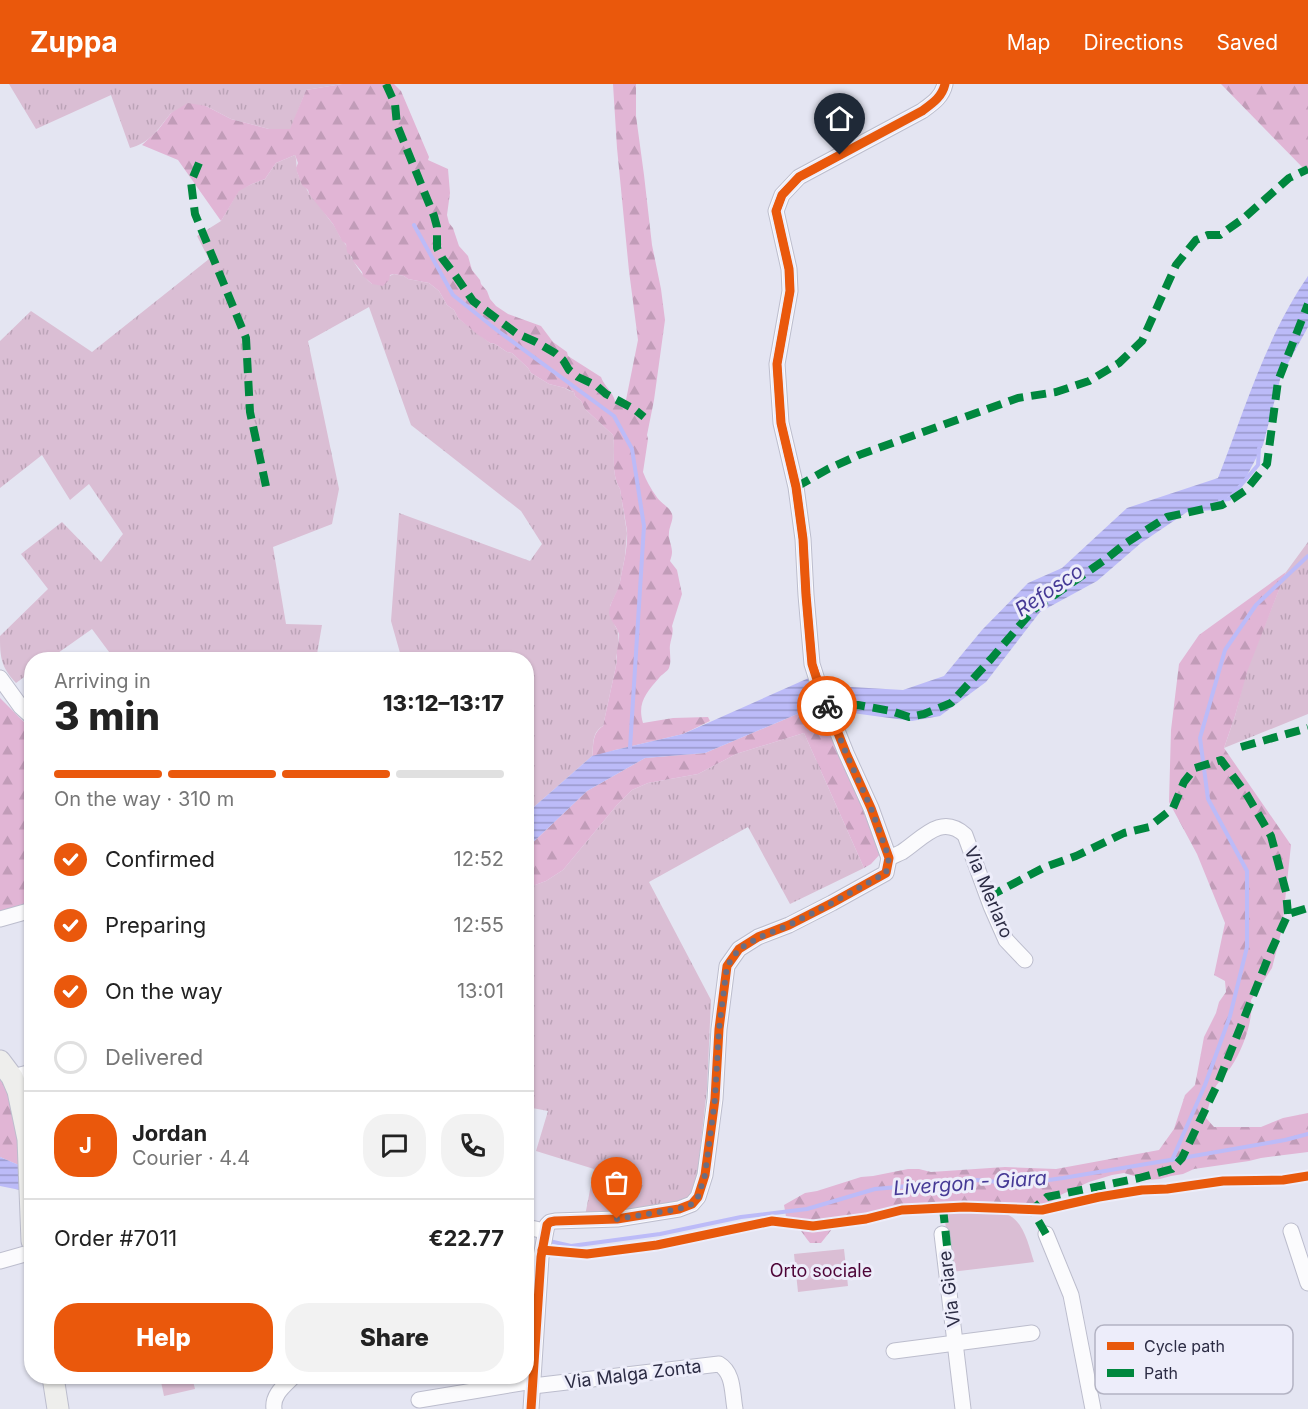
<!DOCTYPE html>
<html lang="en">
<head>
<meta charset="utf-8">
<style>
	:root { --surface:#fff; --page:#f2f2f2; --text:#222; --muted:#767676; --line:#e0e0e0; --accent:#ea580c }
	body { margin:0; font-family:Inter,sans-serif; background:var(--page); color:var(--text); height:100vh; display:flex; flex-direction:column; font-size:22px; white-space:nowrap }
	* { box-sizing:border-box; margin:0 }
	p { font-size:20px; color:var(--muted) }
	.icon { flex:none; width:33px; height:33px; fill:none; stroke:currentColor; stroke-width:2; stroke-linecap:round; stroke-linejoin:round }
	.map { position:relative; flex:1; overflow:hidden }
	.panel { position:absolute; left:24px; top:568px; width:510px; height:732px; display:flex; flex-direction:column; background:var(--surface); border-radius:24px; box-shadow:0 2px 4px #0004 }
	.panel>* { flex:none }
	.pin { position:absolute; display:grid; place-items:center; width:51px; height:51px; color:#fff; margin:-62px -26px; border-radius:50% 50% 50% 0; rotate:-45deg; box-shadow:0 0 6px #0007 }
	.pin .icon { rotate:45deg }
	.courier { position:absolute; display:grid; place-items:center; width:60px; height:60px; margin:-30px; border:4px solid #ea580c; border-radius:50%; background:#fff; color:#222; box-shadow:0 2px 8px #0007 }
	.head em { font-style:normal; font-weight:800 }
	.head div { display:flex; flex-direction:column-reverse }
	.head { display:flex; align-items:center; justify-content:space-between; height:102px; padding:0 30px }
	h1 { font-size:39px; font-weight:800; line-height:45px }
	.bar { display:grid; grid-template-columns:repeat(4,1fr); gap:9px 6px; align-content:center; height:72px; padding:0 30px }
	.bar i { height:8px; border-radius:4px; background:var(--line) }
	.bar .selected { background:var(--accent) }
	.bar p { grid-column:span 4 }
	.line { display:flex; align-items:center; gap:15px; padding:0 30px; border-top:2px solid var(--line) }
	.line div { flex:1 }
	.round { display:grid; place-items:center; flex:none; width:63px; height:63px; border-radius:24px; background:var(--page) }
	ol { padding:0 30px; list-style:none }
	li { display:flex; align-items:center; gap:18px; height:66px }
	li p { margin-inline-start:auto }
	li .icon { padding:6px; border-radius:50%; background:var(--accent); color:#fff; stroke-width:4 }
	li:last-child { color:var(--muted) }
	li i { width:33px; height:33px; border:3px solid var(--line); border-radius:50% }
	.button { display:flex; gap:12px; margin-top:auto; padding:12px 30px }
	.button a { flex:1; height:69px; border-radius:24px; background:var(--accent); color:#fff; font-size:24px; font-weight:800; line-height:69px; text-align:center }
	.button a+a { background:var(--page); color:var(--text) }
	header { display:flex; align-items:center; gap:36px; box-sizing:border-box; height:84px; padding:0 30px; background:var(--accent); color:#fff }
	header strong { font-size:28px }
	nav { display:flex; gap:33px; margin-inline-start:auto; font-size:21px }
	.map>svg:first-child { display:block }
	.grass { fill:url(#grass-tufts) }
	.forest { fill:url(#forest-firs) }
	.green { fill:#dabed4 }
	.water { fill:url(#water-rules) }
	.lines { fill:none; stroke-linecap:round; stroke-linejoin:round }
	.stream { stroke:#bcbbf8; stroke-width:4 }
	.minor-casing { stroke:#bcbdcd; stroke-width:17 }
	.secondary-casing { stroke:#bcbdcd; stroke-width:23 }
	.minor { stroke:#fbfbfd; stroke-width:15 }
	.secondary { stroke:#eeeeec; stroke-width:21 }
	.quiet { stroke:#00873e; stroke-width:8; stroke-dasharray:15 8; stroke-linecap:butt }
	.cycleway-casing { stroke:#ededfa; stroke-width:13 }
	.cycleway { stroke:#e8590c; stroke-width:9 }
	.done { stroke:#6c6d81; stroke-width:6; stroke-dasharray:0 10.8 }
	.route { stroke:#ea580c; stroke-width:8 }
	.labels { text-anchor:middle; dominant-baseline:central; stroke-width:6; stroke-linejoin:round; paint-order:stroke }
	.street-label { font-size:18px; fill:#2c2c44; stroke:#ededfa }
	.park-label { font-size:18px; fill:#4e0538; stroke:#ededfa }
	.water-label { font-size:20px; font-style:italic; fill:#463a96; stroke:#ededfa }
	.key { fill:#ededfa; stroke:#b3b3c3; stroke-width:1.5 }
	.key-label { font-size:16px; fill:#2c2c44 }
</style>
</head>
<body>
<header>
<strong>Zuppa</strong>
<nav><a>Map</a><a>Directions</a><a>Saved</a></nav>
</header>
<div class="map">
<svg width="1308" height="1325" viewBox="0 0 1308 1325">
	<defs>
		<pattern id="grass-tufts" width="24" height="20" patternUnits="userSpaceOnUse" patternTransform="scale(1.5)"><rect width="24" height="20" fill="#dabed4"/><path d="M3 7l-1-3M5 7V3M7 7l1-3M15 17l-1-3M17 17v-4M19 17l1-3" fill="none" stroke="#bba3b7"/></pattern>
		<pattern id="forest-firs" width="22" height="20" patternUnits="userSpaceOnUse" patternTransform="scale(1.5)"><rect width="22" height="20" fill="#e1b5d5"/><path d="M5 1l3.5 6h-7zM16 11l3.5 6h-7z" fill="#c19cb8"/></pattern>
		<pattern id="water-rules" width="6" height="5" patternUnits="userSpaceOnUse" patternTransform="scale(1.5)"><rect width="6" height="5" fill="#bcbbf8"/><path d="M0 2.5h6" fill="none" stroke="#9998ca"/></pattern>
	</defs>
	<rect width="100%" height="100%" fill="#e4e5f2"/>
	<!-- grass -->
	<g class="grass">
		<path d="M9,0H342L306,6L291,45H269L231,35L206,22L171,29C158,45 150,59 130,64L111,11L36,45Z"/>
		<path d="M295,71C297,76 296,81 297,87C299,96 306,102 309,110C319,118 325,131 333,140C336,144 338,149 340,153C342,156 344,158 346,161C352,176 360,190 372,200L394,190L404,192L408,195L429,199L439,207L447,221L454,226L458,234L490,259L495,260L507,268L512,269L528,284L531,289L549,300L565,304L568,306L574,308L575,312L581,317L585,325L613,351C616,368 610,389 620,405L627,449L625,472L619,503L610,522L615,542L618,547L619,562L616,573L617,577L603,642C591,649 594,661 592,672L527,729L526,576H402L391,537L399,429L530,477L542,460L521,427L411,341L369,223L308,257L339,405L332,440L273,463L286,540L322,541L316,576H115L92,545L48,576H32L31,588L16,599C1,583 0,573 0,552L48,505L21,470L62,438L101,478L123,450L89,400L70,416L42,371L0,404V257L31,227L92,268L209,175L197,152L221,137L239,106L252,100L265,95L276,79Z"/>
		<path d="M1308,458V630L1224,664L1235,632L1246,588L1286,488Z"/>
		<path d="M804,649L864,784L790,820L748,743L649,798L711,916L707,1005L696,1101L692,1112L675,1121L585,1132L594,1085L536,1067L548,1027L527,1023V804L546,797L563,786L617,721L632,706L648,699L698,690L736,670Z"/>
	</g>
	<!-- forest -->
	<g class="forest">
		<path d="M342,0H394L401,7L429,73L428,76L448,85L450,109L447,131L449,139L453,144L459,162L468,172L472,186L480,196L481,200L487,207L490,215L496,222L508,230L541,242L553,258L567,268L568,272L601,293C604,302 613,308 615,317L625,321L638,256L629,187L617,64L613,0H636V32L644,91L652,161L661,205L665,236L654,316L647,351L648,355L643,388C646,396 651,405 656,412C660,419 669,422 672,430C674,435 669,443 669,449C668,455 672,461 672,468C672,471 671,474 670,477L677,486L682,510L672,542C674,549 671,554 670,561C669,568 672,576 669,584C667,588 662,590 659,594C646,609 637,619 643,639L673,634L708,633L710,637L683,650L615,666L592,674C594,662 591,650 603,642L617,577C615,568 620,559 619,550C617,542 610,537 609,529C609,519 618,508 620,498C623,481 628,464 627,447C625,433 622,419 620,405C610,389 616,368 613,351L585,325L581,317L575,312L574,308L565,304L549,300L531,289L528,284L512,269L507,268L495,260L490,259L477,250L458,234L454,226L447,221L439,207L429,199L408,195L404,192L394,190L390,191L389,196L383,202L372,200L363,192L362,188L353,177L352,173L347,168L346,160L342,157L333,140L309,110L308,106L302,101L297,88L296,84L298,79L295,71L276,79L265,95L252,100L239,107L221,137L178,76L142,61L158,46L171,29L188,19L206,22L231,35L269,45H290L306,6Z"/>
		<path d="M1221,0H1308V89Z"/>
		<path d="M1286,488L1247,588L1235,632L1224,664L1291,761L1282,845L1272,884L1251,916C1254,936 1242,967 1231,983C1226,990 1220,996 1216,1002C1211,1012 1208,1023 1206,1034L1214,1043H1261L1283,1034L1308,1029V1068L1261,1074L1249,1077L1194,1085L1183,1090L1171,1092L1160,1095L1148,1096L1124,1089L1112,1091L1089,1098L1056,1113L1049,1122L1038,1129H1027L1004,1124H980L954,1120L942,1124L906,1130L883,1129L836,1140L821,1159H810C801,1148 798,1140 786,1132L784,1121L805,1109L817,1107L861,1093L873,1092L908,1085H919L931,1088L1005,1083L1056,1085L1159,1066L1174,1045L1185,1011L1195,1001L1204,953L1216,929L1219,918L1226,908L1225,897L1214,891L1225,839L1197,770L1169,718L1171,646L1179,580L1199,551Z"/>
		<path d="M0,614L32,646L31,824L0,833Z"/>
		<path d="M821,620L882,768L871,780L864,784L804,649L736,670L698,690L648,699L632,706L617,721L563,786L546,797L527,804V764L587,707L645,674L705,669Z"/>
		<path d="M0,976L14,1004L21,1082L0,1073Z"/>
	</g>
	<!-- green -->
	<g class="green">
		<path d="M958,1127C972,1127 993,1125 1006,1130C1024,1136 1029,1163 1034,1178L951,1188L944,1128Z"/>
		<path d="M844,1165L848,1202L798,1208L794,1170Z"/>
		<path d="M160,1293H192L195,1305L164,1312Z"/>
	</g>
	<!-- water -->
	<g class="water">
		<path d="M1308,192V243L1281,292L1263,361L1242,401L1213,426L1187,428L1141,459L1097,497L1040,528L986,598L940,632L912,637L845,628L834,602L903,606L944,592L982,546L1028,499L1062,484L1127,424L1218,394C1245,325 1266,253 1308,192Z"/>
		<path d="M811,593L821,620L705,669L645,674L587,707L527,764V729L592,672L615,666L683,650Z"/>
		<path d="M0,1073L21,1082L20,1106L0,1102Z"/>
	</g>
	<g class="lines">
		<!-- stream -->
		<g class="stream">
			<path d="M414,141L453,211L498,247L614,332L632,365L644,442L630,664"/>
			<path d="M1220,416L1229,415L1258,381L1259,364"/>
			<path d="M1172,1076L1205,1001L1230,932L1247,863V787L1208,715L1200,654L1225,566L1256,521L1308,472"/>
			<path d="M549,1157L571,1162L660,1150L741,1133L807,1125L875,1105L977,1096L1020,1100L1063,1094L1182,1074L1285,1056L1308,1050"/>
		</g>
		<!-- minor casing -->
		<g class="minor-casing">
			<g id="minor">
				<path d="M0,594L21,623L32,633"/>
				<path d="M889,774C893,772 898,770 902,768C922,755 941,729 965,751L991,822L1006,856L1025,876"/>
				<path d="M0,835L32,826"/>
				<path d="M12,993L32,988"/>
				<path d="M526,1143L545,1147"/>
				<path d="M1291,1147L1308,1199"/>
				<path d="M942,1150L963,1325"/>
				<path d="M1046,1150L1071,1211L1093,1325"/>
				<path d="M0,1177L32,1168"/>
				<path d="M894,1267L1032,1249"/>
				<path d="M533,1302L719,1280C734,1289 732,1309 735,1325"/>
				<path d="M419,1316L533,1297"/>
				<path d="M274,1325C272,1311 284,1302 293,1293"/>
				<path d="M531,1325L541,1173L547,1141L550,1138L555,1137L617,1135L679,1125L692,1120L698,1113L705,1091L715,1015L719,945L727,882L739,865L758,853L789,841L832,819L886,789L889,774L871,724L846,669L818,599L812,580L806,511L803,455L796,403L781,339L777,280L790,207L789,185L776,127L782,111L799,93L922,27C933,19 942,13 945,0"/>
			</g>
		</g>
		<!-- secondary casing -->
		<g class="secondary-casing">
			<g id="secondary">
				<path d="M0,977L12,993L18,1007L28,1055L32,1157"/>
				<path d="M53,1293L58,1325"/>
			</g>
		</g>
		<!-- minor -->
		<use href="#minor" class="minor"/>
		<!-- secondary -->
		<use href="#secondary" class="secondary"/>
		<!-- quiet -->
		<g class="quiet">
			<path d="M386,0L395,20L397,41L434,132L437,143V164L442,174L455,191L473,217L516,249L536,258L555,269L563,276L569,286L578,293L597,302L606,310L634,325L644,333"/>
			<path d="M199,79L191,98L195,130L246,254L250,328L267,407"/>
			<path d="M796,403L828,385L859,371L1018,314L1056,308L1089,297L1119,279L1142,257L1176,181L1196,156L1208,151H1220L1244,134L1289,94L1308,85"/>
			<path d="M827,622L858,621L891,627L909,633L924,630L951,619L991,575L1033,526L1106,475L1126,459L1167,433L1222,421L1231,416L1246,406L1267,380L1278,297L1308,220"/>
			<path d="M1241,663L1308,644"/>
			<path d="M988,813L1045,783L1076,772L1124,749L1149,743L1173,724L1184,698L1195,684L1221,676L1247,711L1271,752L1286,808L1288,830"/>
			<path d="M943,1124L950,1190"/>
			<path d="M1046,1150L1032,1126L1047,1113L1139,1094L1172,1085L1182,1074L1218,999L1271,867L1288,830L1308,824"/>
		</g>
		<!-- cycleway casing -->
		<g class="cycleway-casing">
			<g id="cycleway">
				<path d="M542,1166L587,1170L657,1161L772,1137L813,1142L866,1135L902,1126L964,1123L1042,1126L1099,1113L1142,1106L1167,1105L1223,1097L1283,1096L1308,1092"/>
				<path d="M531,1325L541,1173L547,1141L550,1138L555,1137L617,1135L679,1125L692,1120L698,1113L705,1091L715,1015L719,945L727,882L739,865L758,853L789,841L832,819L886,789L889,774L871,724L846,669L818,599L812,580L806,511L803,455L796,403L781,339L777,280L790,207L789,185L776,127L782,111L799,93L922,27C933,19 942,13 945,0"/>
			</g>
		</g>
		<!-- cycleway -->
		<use href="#cycleway" class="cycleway"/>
	</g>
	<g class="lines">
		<!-- done -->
		<path class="done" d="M617,1135L679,1125L692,1120L698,1113L705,1091L715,1015L719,945L727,882L739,865L758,854L789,841L832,819L886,789L889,774L876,738L871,724L846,669L827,622"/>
		<!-- route -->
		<path class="route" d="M827,622L812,580L806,511L803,455L796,403L781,339L777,280L790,207L789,185L776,127L782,111L799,93L840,71"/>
	</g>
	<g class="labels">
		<!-- street labels -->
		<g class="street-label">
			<text transform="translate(989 808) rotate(67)">Via Merlaro</text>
			<text transform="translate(949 1205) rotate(-97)">Via Giare</text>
			<text transform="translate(633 1290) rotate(-7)">Via Malga Zonta</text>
		</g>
		<!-- park labels -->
		<g class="park-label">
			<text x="821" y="1186">Orto sociale</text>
		</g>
		<!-- water labels -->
		<g class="water-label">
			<text transform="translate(1049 506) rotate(-34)">Refosco</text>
			<text transform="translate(970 1099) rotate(-4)">Livergon - Giara</text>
		</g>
	</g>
	<!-- legend -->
	<rect x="1095" y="1241" width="198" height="69" rx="9" class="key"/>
	<rect x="1107" y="1258" width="27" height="8" fill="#e8590c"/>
	<rect x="1107" y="1285" width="27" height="8" fill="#00873e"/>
	<g class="key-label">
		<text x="1144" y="1268">Cycle path</text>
		<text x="1144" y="1295">Path</text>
	</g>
</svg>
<div class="pin" style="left:617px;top:1135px;background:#ea580c"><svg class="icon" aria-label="bag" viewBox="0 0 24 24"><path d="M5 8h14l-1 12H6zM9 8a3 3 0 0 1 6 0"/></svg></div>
<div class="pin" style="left:840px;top:71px;background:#1f2937"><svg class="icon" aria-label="home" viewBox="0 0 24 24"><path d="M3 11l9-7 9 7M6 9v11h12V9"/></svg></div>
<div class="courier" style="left:827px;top:622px"><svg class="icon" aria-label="bike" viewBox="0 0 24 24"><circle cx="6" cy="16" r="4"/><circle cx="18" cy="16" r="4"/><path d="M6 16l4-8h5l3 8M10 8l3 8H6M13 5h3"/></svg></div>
<section class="panel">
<div class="head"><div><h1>3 min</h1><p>Arriving in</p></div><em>13:12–13:17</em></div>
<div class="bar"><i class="selected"></i><i class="selected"></i><i class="selected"></i><i></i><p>On the way · 310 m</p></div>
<ol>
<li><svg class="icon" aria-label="check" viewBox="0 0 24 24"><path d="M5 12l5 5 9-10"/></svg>Confirmed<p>12:52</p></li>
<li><svg class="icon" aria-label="check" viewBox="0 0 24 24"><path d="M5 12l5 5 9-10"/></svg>Preparing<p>12:55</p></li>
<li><svg class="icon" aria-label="check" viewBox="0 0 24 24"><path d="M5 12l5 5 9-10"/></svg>On the way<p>13:01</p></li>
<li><i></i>Delivered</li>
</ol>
<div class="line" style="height:108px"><b class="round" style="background:var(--accent);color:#fff">J</b><div><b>Jordan</b><p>Courier · 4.4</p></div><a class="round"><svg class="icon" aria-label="chat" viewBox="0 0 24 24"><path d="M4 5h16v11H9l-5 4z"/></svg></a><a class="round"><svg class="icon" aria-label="phone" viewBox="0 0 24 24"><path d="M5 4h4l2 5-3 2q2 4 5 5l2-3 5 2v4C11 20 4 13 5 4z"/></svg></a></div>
<div class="line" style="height:78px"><div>Order #7011</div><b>€22.77</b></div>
<div class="button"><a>Help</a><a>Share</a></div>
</section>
</div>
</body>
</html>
